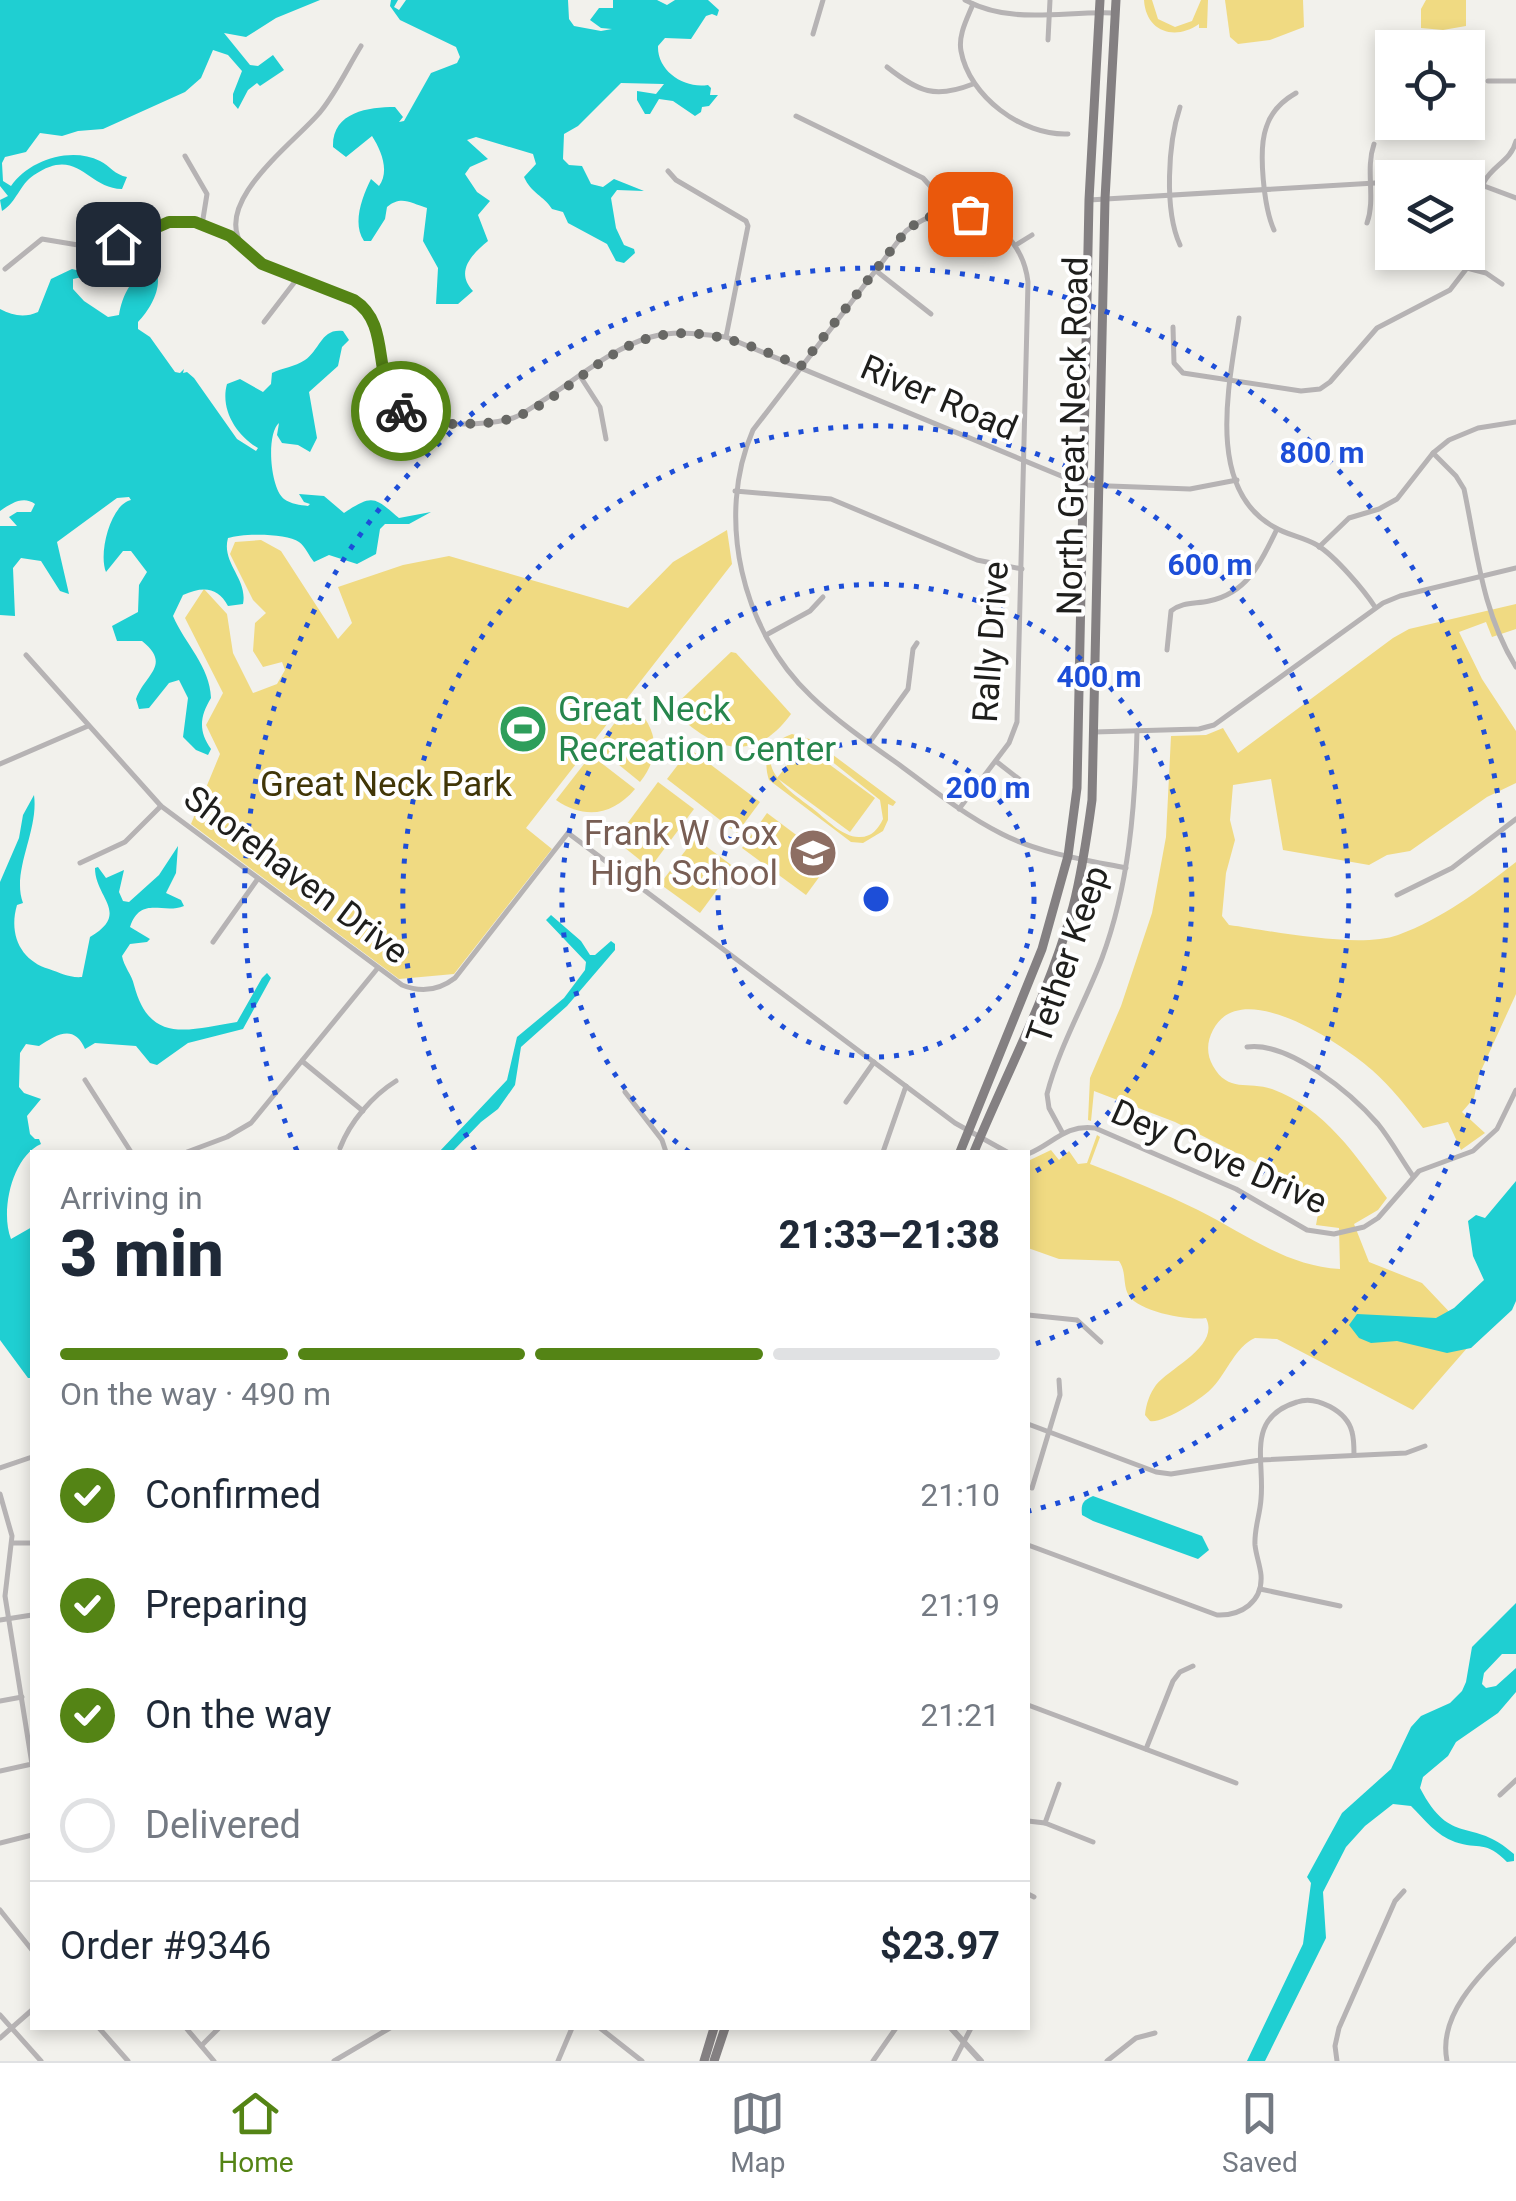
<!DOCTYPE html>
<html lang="en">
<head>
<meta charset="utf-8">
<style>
	:root { --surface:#fff; --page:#f2f2f3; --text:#1f2937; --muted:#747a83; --line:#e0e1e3; --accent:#548415 }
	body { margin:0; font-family:Roboto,sans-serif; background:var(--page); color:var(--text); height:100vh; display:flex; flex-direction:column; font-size:38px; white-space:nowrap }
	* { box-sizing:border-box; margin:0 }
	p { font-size:32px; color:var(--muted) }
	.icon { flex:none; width:55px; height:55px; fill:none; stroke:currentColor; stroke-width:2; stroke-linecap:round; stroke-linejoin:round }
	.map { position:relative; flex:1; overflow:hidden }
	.details { position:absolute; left:30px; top:1150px; width:1000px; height:880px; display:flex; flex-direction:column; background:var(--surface); border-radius:0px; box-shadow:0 5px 15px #0003 }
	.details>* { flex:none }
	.buttons { position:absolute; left:1375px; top:30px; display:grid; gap:20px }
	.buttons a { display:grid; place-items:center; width:110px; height:110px; border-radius:0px; background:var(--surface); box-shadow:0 5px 15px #0003; font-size:50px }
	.pin { position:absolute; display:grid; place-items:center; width:85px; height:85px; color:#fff; margin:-42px; border-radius:20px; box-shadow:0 5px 15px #0006 }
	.courier { position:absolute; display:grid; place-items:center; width:100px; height:100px; margin:-50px; border:8px solid #548415; border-radius:50%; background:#fff; color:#222; box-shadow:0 2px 12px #0007 }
	.summary em { font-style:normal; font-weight:800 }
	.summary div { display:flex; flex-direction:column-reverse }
	.summary { display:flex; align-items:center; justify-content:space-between; height:170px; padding:0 30px }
	h1 { font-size:65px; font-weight:800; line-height:75px }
	.bar { display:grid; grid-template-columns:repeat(4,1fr); gap:15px 10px; align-content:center; height:120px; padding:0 30px }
	.bar i { height:12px; border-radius:8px; background:var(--line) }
	.bar .active { background:var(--accent) }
	.bar p { grid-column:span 4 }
	.line { display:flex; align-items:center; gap:25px; padding:0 30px; border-top:2px solid var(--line) }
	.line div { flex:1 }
	ol { padding:0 30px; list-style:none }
	li { display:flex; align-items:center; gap:30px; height:110px }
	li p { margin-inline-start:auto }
	li .icon { padding:10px; border-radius:50%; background:var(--accent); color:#fff; stroke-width:4 }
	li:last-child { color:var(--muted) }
	li i { width:55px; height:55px; border:5px solid var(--line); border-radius:50% }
	.tabs { display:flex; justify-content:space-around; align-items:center; height:140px; border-top:2px solid var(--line); background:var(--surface); font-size:28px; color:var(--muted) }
	.tabs a { display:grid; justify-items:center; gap:5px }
	.tabs .active { color:var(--accent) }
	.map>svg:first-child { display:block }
	.green { fill:#f0da82; fill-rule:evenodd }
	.water { fill:#1fcfd2 }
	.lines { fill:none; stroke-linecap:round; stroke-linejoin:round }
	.minor { stroke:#b6b3b4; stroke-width:5 }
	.tertiary { stroke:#b6b3b4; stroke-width:6 }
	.primary { stroke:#848082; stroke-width:9 }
	.done { stroke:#686865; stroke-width:10; stroke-dasharray:0 18 }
	.route { stroke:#548415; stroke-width:12 }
	.ring { fill:none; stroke:#1d4ed8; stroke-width:5; stroke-dasharray:5 10 }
	.labels { text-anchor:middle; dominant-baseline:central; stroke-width:8; stroke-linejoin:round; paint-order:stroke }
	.street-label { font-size:35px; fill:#1e1e1c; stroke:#fff }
	.leisure-label { font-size:35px; fill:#27864d; stroke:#fff; text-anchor:start }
	.park-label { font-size:35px; fill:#413607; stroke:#fff }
	.education-label { font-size:35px; fill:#785e54; stroke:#fff; text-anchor:end }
	.centre { fill:#1d4ed8; stroke:#fff; stroke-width:5 }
	.ring-label { font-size:30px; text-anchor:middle; font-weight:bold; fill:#1d4ed8; stroke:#fff; stroke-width:8; stroke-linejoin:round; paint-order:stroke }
</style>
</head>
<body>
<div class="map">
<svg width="1516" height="2061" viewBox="0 0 1516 2061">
	<rect width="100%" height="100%" fill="#f2f1ec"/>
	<!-- green -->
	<g class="green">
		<path d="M1144,0H1152L1158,19L1175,27L1192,21L1201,0H1208L1207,28H1199V24C1175,41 1146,32 1144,0Z"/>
		<path d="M1225,0H1303L1304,27L1270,40L1238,44L1230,37Z"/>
		<path d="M1426,0H1466V26L1443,30L1421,28V9Z"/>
		<path d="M727,530L732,564L526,828L552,849L454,974L399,979L191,824L220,754L206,725L223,693L185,618L204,589L227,614L233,653L253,693L277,684L285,670L282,662L263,667L253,651L255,623L266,613L253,600L230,554L235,542L261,540L281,551L338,639L352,623L338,587L403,565L449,556L628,608L673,562Z"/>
		<path d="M1516,604V629L1492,637L1486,622L1459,632L1482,679L1516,731V783L1487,797L1410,851L1387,855L1369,865L1283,850L1271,779L1233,785L1230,820L1235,840L1226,873L1222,916L1229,925C1272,931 1359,949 1398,935C1442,919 1480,890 1516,862V994L1479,1075L1474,1098L1462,1112L1485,1133L1461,1150L1448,1122L1423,1128C1407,1107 1391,1087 1372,1070C1342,1044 1241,975 1213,1030C1207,1041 1206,1054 1213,1066C1228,1093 1248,1081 1272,1089C1325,1108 1356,1156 1387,1198L1378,1210L1354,1224L1369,1262L1422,1283L1475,1339L1413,1410L1277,1339L1255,1338C1235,1347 1228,1371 1213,1387C1204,1398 1162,1424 1150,1421L1145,1415C1146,1404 1150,1393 1156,1385C1171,1367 1220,1346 1206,1318C1188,1321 1133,1311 1127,1292C1123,1281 1126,1271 1119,1261L1059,1259L1028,1248V1161L1051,1150L1059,1160L1069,1151L1078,1164L1087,1163L1097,1135L1100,1137L1090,1164C1127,1178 1163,1193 1198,1210C1246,1234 1286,1266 1340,1269L1339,1228L1316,1225L1318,1214L1298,1184L1175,1122L1094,1091L1091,1121L1088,1120L1090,1078L1121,1006L1152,913L1166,837L1171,736L1206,735L1223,728L1238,753L1393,638L1409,629Z"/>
		<path d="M731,652L736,653L791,714C752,767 712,749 671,709Z"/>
		<path d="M630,702C657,726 663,753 640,782L597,747Z"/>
		<path d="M792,734L813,740L896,802L893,806L888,804V820L883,831L863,843L851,842L769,780C762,758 769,742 792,734ZM793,741L810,744L880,800L883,819C878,829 872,837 860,837C843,838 825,818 812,808C792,793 742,759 793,741Z"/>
		<path d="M803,745L875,798L850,832L777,778Z"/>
		<path d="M690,749L760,802L737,833L667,779Z"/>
		<path d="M591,755L635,789C613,815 585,820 556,800Z"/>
		<path d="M658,782L694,809L650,868L615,840Z"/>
		<path d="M767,813L831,861L806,895L742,848Z"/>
		<path d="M695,838L734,867L700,913L660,884Z"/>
	</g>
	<!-- water -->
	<g class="water">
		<path d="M0,0H320L276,18L246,37L224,33L250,65L258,66L273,55L284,70L260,86L257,83L248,90L238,109L233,103V94L242,71L228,55L213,50L201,78L185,92L103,129L78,131L62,136L40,133L26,152L5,157L2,163L3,181L11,186C28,161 70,146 100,161C110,166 115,175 127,177L122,189C86,188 78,145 34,175C19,185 17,202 2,211L0,200L8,196L0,186Z"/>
		<path d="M391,0H398L394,7L399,10L406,0H568L569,19L574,26L601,31L612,29L601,28L590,20L599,8H613V0H657L667,5L675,0H708L719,10L717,16L712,14L706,16L691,39L665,38L658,46C657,71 684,89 708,85L711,88L710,95H718L709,106L702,107L701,112L695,116L673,101L659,99L650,114H645L637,100V91L656,94L664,84L621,83L578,126L564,134L563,159L569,165L582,166L591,184L603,187L614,179L644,191L617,190L611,198L616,228L624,245L634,249L635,253L624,263L616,261L607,244L568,223L563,212L552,209C544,196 531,193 524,177L536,164L533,154L476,137L467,140L488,159L470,167L465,174L477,192L490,201L478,215L488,241C471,255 455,272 473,291L458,304H436L438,268L423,241L427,208C411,203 401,195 387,207L385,219L371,241H364C352,224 362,197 371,179L379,186C390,171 381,150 372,136L346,157L333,147C332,112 368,107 395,107L403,117L399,122L404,121L431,73L457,63L460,57L456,47L400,20L390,6Z"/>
		<path d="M72,269L80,271L82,277L73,279V289L84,301L108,317L119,315C122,296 133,270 156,271C163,287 150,310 138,322V329L150,337L175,372L180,373L184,369L183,373L187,372L194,378L237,439L256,451L258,448C236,435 220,409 227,384L240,379L263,392L271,384L272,373C282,368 295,367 305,360C320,350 321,328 343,331L349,340L342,347L338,366L309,392L317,438L310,452L298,445L282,443L277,435L279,423C266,434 270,488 284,499C291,504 300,505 308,506L310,504L304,502L299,494L324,496L344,513C373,494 374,497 399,518L431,512L409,524H385L380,529L376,554L357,564L329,555L314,562C309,556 305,546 299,542C287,533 243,533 228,538C221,563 248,579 243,604L228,606C218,587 203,586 183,595L173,616C185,644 210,666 211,698C200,716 198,731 211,749L208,755L196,750L183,737L188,698L179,680L169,683L149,708L139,709L136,699C145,674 172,665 142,641H117L112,626L138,612L139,585L147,572L131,551H123L106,572C98,553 111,504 131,500L129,497L117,498L57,542L69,594L60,591L41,561L21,558L13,568L15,616L0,615V526H17L9,517L17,512H31L35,504C23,495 10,504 0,511V309C13,316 25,318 38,312L51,279Z"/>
		<path d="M34,795C39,831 11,871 23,903L17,905C8,936 22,961 49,969C61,973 69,978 82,977L90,937C131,913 95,898 95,868L98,867L106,878L124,870L119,892L123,901L129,902L159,875L178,846L176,873L166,893L181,900L184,906C163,915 141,895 130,927L150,939L147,942L130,944L122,956C124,967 132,975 134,985C150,1046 190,1029 237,1022L262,978L267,973L271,978L243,1029L188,1043L157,1065L150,1063L136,1046L95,1043L85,1049C74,1023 56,1035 39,1046L26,1044L20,1053L19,1087L24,1093L41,1099L27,1116L30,1134L35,1139H39L41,1144C12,1157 0,1211 11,1239L32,1227V1378H28L0,1340V882L19,838L23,815Z"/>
		<path d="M551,915L581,941L590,955H595L611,941L615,944V950L567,1006L521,1047L515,1085L498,1109L481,1122L452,1152H439L507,1080L517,1037L564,998L585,970L586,962L546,920Z"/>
		<path d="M1516,1181V1301L1512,1310L1471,1348L1447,1353L1397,1341L1371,1343L1359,1338L1349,1325L1357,1314L1436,1318L1454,1308L1484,1280L1473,1256L1468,1221L1476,1215L1485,1218Z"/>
		<path d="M1093,1496L1202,1536L1209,1550L1198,1559L1093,1521L1082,1515C1081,1504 1082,1501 1093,1496Z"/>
		<path d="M1516,1603V1654H1502L1484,1673L1482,1684L1486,1688L1496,1686L1516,1668V1692L1498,1713L1456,1742L1448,1756L1423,1777L1420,1788C1451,1848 1472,1816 1514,1854V1861L1507,1862C1486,1840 1479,1850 1455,1842C1436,1835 1425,1820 1411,1806L1393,1804L1365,1826L1346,1847L1323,1892L1326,1938L1265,2061H1247L1303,1944L1311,1883L1307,1877L1342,1813L1391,1769L1411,1727L1421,1716L1450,1703L1462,1691L1466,1682L1472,1647Z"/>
	</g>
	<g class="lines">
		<!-- minor -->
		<g class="minor">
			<path d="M965,0C1011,25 1062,11 1113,13"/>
			<path d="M973,4C967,19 958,35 961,51C969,96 1022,136 1068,134"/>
			<path d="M813,34L823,0"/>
			<path d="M1048,40L1050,0"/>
			<path d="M361,46C348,67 337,91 321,111C298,140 210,202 243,246C264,275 312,285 344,296C404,319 359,400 415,419C430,424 444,424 460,424C476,424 497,423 513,418C522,415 531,408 539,403C575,381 609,349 651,337C676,330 701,334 726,337L1083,485L1190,489L1237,480"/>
			<path d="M887,67C919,92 935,99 973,84"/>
			<path d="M1488,81H1516"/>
			<path d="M1180,107C1168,143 1164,210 1180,245"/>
			<path d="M796,116L923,178L932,188L941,214"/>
			<path d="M185,156L207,194L202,225"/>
			<path d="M668,171L676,180L746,221L748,226L726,337"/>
			<path d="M1468,180L1516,198"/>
			<path d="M1089,200L1392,182"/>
			<path d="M1367,223C1376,198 1365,170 1374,144"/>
			<path d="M1274,230C1264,208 1258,151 1266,128C1271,111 1282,101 1296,93"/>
			<path d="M1016,245L1032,235"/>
			<path d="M1467,268L1486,273L1502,284"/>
			<path d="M5,269L42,239L102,249L162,224L187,221L217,230L240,244"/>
			<path d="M875,270L931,314"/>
			<path d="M1239,318C1230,381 1204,488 1274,527C1287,535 1303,537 1317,545C1335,556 1364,590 1375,607"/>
			<path d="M264,322L297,279"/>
			<path d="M1173,327L1174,363L1183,373L1301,391L1320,389L1330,382L1377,328L1450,290L1467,268L1484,182C1493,165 1511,161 1516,141"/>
			<path d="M580,376L600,407L606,439"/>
			<path d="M1433,453L1456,476L1464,489C1477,551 1482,612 1516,667"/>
			<path d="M735,491L831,499L977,560L1022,569"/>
			<path d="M1319,547L1349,518L1379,509L1397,499L1433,453L1449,440L1478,428L1516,422"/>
			<path d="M766,635L810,611L823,597"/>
			<path d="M1167,650L1171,611C1182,602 1195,604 1209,601C1248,593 1261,562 1277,529"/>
			<path d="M26,655L161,806L402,985C421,993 438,991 455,978L568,833L955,1123L1007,1152"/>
			<path d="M1094,732L1199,729L1214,725L1383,603L1400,596L1516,568"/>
			<path d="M869,743L908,689L913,649L917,643"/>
			<path d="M997,762L1024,783"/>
			<path d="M0,764L88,726"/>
			<path d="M959,809L1009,743L1017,722L1028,282C1021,221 954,191 906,231L753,430C715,517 742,631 811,696C838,722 870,744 901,766C933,790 966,816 1002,834C1039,853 1086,860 1126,868"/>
			<path d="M80,863L125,842L161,806"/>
			<path d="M1397,895L1452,868L1516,819"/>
			<path d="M213,942L257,880"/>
			<path d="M1247,1047C1289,1041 1352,1094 1378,1124C1391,1140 1401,1159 1413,1176"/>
			<path d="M302,1061L363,1111"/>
			<path d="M85,1080L131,1152"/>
			<path d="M625,1092L662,1140L666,1152"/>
			<path d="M846,1102L874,1062"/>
			<path d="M1062,1132L1049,1108L1047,1094C1059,1047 1085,1003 1102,958C1129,885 1135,808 1137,731"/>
			<path d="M340,1148C350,1122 372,1096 396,1081"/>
			<path d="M187,1152L227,1137L251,1123L377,969"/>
			<path d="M883,1152L906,1086"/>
			<path d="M1028,1154C1053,1144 1065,1124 1095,1128L1236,1189L1307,1230L1334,1234L1364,1227L1378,1218L1419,1171L1473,1151L1497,1129L1516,1090"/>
			<path d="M1028,1315L1077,1320L1101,1342"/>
			<path d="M1028,1424L1156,1472L1171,1474L1260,1460L1406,1453L1425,1446"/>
			<path d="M0,1468L32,1457"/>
			<path d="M1032,1488L1060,1395L1059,1380"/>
			<path d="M0,1494L12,1536L5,1596L32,1764L0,1771"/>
			<path d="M13,1543H32"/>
			<path d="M1028,1545L1217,1615C1241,1616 1263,1602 1261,1575C1260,1565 1256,1555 1255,1545C1254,1529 1260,1515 1261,1499C1265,1460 1245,1418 1297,1402C1316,1395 1347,1411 1352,1432C1354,1439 1354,1448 1354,1455"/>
			<path d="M1260,1589L1340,1606"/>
			<path d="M0,1620L32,1615"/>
			<path d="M0,1701L22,1697"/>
			<path d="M1028,1705L1236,1783"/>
			<path d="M1146,1749L1173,1681L1180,1672L1193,1666"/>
			<path d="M1500,1795L1516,1780"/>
			<path d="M1028,1821L1045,1823L1093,1842"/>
			<path d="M1045,1823L1059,1784"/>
			<path d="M0,1843L32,1835"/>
			<path d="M1028,1894L1034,1897"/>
			<path d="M0,1910L32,1950"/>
			<path d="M0,2015L41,2061"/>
			<path d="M99,2028L128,2061"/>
			<path d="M186,2028L214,2061"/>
			<path d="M600,2028L642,2061"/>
			<path d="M0,2038L32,2010"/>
			<path d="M202,2045L219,2028"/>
			<path d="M334,2061L390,2028"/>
			<path d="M558,2061L572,2028"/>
			<path d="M873,2061L896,2028"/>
			<path d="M954,2061L971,2028"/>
			<path d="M1107,2061L1136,2038L1155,2033"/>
			<path d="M1337,2061L1335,2046L1339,2028L1395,1901L1404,1891"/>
			<path d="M1447,2061C1437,2012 1485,1970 1516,1939"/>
		</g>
		<!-- tertiary -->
		<path class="tertiary" d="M951,2028L981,2061"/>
		<!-- primary -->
		<g class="primary">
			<path d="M960,1152L1042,949L1068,856L1077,788L1089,200L1100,0"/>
			<path d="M974,1152C1007,1072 1050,992 1073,907C1082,872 1087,837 1092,800L1105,199L1116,0"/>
			<path d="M704,2061L714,2028"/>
			<path d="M714,2061L725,2028"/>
		</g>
	</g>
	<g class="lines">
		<!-- done -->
		<path class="done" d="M401,411C419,424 438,424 459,424C476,424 497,423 513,418C560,402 601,350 653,337C706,324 753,347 801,366L906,231C925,215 947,210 970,214"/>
		<!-- route -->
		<path class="route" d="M118,244L169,222H195L230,236L262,264L354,300C393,325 370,379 401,411"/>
	</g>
	<!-- distance rings -->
	<g class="ring">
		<circle cx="876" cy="899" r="158"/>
		<path d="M689 1152A315 315 0 1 1 1029 1175"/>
		<path d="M475 1150A473 473 0 1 1 1030 1346"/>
		<path d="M297 1151A631 631 0 1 1 1029 1511"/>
	</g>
	<!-- icons -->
	<defs>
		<g id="stadium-disc" transform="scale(2.5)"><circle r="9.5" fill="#2e9e5b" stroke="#fff"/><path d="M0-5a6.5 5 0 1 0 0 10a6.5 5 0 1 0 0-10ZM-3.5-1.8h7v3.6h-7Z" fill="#fff"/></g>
		<g id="school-disc" transform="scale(2.5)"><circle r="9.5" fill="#8d6e63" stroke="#fff"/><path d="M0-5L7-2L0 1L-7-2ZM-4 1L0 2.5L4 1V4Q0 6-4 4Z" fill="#fff"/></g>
	</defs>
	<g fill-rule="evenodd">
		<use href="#stadium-disc" x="523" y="729"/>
		<use href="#school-disc" x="813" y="853"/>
	</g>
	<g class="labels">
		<!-- street labels -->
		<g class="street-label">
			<text transform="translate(939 398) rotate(23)">River Road</text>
			<text transform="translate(1073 436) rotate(-89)">North Great Neck Road</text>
			<text transform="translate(991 642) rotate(-86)">Rally Drive</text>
			<text transform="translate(296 875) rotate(37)">Shorehaven Drive</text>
			<text transform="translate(1068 955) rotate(-71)">Tether Keep</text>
			<text transform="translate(1219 1157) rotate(24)">Dey Cove Drive</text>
		</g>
		<!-- leisure labels -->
		<g class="leisure-label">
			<text x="558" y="709">Great Neck<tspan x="558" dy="40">Recreation Center</tspan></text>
		</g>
		<!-- park labels -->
		<g class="park-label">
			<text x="386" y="784">Great Neck Park</text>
		</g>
		<!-- education labels -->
		<g class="education-label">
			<text x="778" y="833">Frank W Cox<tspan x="778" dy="40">High School</tspan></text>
		</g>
	</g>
	<circle cx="876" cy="899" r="15" class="centre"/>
	<g class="ring-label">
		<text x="1322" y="463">800 m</text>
		<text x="1210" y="575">600 m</text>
		<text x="1099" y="687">400 m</text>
		<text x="988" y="798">200 m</text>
	</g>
</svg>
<div class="buttons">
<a><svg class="icon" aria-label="locate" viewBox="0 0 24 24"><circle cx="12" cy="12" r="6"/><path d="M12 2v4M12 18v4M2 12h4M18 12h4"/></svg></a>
<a><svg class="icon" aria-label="layers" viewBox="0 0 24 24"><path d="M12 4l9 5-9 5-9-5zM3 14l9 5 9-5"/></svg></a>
</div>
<div class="pin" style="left:970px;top:214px;background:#ea580c"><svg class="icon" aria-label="bag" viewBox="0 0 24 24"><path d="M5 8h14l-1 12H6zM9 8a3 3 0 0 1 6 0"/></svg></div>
<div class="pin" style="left:118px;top:244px;background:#1f2937"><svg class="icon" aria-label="home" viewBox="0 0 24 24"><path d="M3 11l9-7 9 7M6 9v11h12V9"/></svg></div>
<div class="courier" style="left:401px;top:411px"><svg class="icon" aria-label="bike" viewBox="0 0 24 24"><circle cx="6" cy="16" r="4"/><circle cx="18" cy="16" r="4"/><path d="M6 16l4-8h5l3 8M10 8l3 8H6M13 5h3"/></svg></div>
<section class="details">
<div class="summary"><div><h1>3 min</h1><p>Arriving in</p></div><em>21:33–21:38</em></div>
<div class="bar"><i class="active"></i><i class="active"></i><i class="active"></i><i></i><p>On the way · 490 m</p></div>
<ol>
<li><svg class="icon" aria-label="check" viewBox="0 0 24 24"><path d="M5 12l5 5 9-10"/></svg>Confirmed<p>21:10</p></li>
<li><svg class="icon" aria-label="check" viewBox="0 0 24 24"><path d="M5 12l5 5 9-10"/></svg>Preparing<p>21:19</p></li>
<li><svg class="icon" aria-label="check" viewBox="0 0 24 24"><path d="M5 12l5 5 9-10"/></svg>On the way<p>21:21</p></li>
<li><i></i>Delivered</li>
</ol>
<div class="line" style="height:130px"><div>Order #9346</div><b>$23.97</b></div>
</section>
</div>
<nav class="tabs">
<a class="active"><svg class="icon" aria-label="home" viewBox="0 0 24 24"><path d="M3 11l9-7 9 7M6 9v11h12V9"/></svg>Home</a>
<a><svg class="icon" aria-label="map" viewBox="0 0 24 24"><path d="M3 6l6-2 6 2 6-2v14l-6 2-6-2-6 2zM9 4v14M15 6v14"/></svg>Map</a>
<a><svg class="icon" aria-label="saved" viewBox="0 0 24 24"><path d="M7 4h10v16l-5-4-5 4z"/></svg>Saved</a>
</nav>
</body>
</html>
